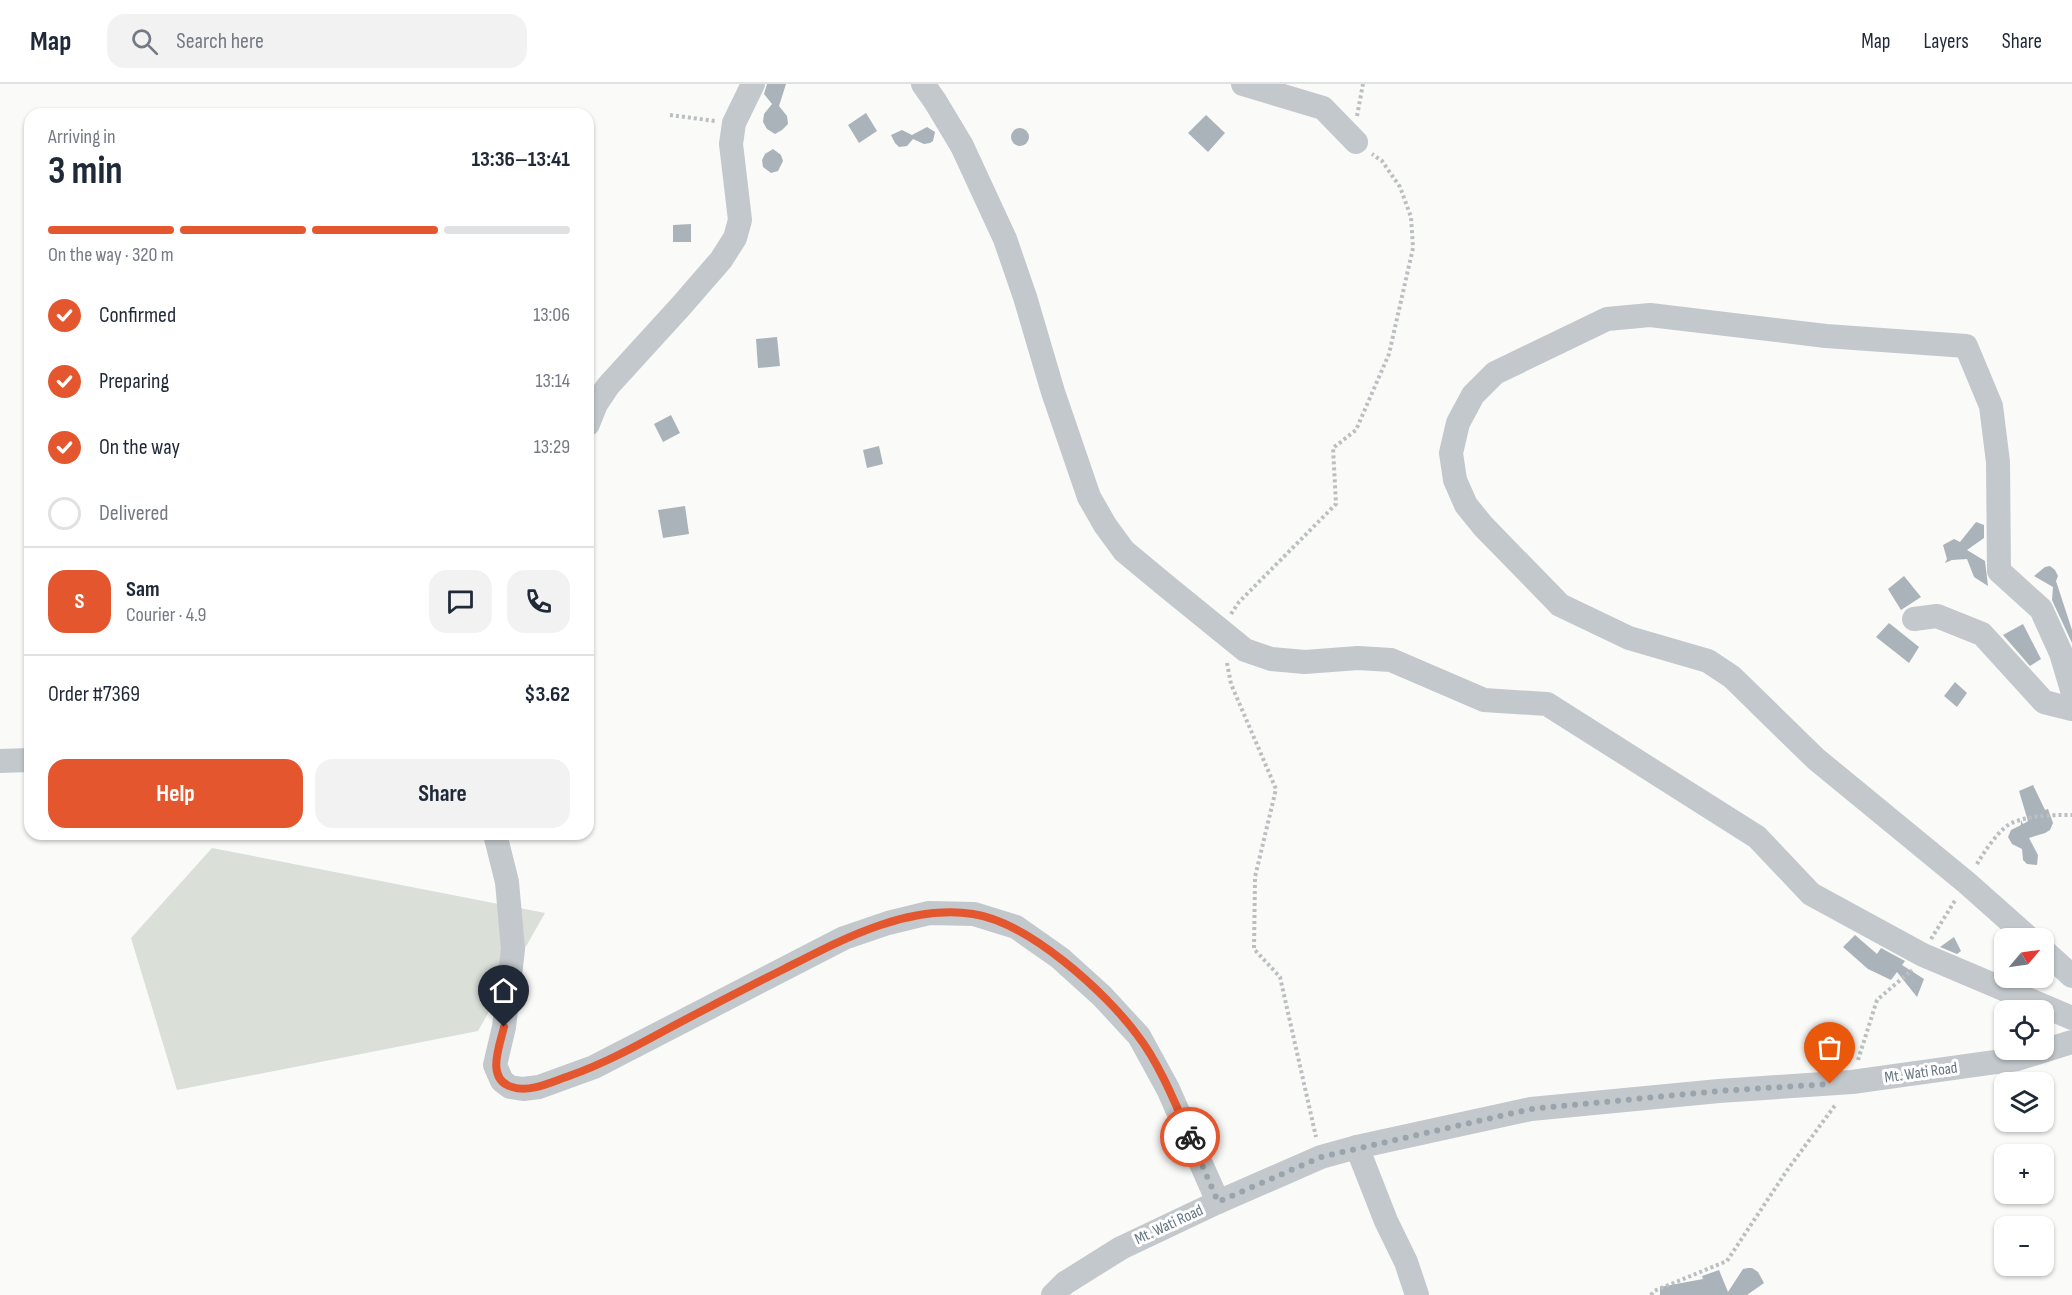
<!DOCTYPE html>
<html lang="en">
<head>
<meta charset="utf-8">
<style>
	:root { --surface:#fff; --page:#f2f2f3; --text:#1f2937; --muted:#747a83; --line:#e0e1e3; --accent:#e4572e }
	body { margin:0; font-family:"Sofia Sans Condensed",sans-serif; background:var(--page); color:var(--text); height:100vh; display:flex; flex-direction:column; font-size:22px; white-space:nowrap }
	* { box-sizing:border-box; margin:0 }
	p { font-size:20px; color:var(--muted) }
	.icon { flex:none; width:33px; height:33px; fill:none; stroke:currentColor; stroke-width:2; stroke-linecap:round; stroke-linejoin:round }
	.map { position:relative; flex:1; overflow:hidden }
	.details { position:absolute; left:24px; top:24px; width:570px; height:732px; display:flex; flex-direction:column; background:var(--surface); border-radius:18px; box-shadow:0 2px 4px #0004 }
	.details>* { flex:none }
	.needle { width:39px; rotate:61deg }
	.buttons { position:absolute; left:1994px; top:844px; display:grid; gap:12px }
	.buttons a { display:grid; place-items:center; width:60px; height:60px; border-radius:12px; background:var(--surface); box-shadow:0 2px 4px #0004; font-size:30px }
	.pin { position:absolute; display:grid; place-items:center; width:51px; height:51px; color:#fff; margin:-62px -26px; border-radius:50% 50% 50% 0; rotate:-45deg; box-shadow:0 0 6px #0007 }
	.pin .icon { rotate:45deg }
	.courier { position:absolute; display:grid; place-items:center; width:60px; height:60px; margin:-30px; border:4px solid #e4572e; border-radius:50%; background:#fff; color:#222; box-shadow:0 2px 8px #0007 }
	.head em { font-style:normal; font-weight:700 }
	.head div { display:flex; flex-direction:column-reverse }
	.head { display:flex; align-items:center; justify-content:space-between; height:102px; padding:0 24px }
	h1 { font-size:39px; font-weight:700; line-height:45px }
	.bar { display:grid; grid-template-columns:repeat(4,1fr); gap:9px 6px; align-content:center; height:72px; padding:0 24px }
	.bar i { height:8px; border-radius:4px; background:var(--line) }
	.bar .current { background:var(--accent) }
	.bar p { grid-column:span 4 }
	.line { display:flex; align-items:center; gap:15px; padding:0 24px; border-top:2px solid var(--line) }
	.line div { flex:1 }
	.round { display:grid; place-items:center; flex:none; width:63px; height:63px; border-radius:18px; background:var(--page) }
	ol { padding:0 24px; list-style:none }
	li { display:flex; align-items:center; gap:18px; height:66px }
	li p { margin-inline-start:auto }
	li .icon { padding:6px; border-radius:50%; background:var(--accent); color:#fff; stroke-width:4 }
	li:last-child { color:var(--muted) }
	li i { width:33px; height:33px; border:3px solid var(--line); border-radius:50% }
	.primary-button { display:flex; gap:12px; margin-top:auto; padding:12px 24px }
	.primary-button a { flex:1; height:69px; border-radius:18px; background:var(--accent); color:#fff; font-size:24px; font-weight:700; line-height:69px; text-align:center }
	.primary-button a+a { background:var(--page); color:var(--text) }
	header { display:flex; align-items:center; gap:36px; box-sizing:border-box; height:84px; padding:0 30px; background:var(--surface); border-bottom:2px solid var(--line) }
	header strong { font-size:28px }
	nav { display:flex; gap:33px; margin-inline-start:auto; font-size:21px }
	.search { width:420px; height:54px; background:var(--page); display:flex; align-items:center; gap:15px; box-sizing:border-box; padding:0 21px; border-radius:18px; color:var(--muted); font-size:22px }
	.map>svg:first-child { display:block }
	.green { fill:#dadfd7 }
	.building { fill:#aab3b9 }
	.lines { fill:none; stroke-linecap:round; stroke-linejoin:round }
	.path { stroke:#bbbfc2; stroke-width:4; stroke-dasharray:3 3; stroke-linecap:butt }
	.minor { stroke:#c3c8cc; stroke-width:24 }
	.done { stroke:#99a4ac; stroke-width:6; stroke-dasharray:0 10.8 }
	.route { stroke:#e4572e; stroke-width:8 }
	.labels { text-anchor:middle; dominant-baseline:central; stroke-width:6; stroke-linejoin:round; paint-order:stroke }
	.street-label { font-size:16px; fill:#657683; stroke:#fff }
</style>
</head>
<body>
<header>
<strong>Map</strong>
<div class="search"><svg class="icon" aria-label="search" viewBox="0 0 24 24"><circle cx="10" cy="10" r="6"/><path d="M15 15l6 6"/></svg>Search here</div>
<nav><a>Map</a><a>Layers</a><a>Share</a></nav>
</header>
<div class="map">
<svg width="2072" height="1211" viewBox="0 0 2072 1211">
	<rect width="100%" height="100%" fill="#fafaf8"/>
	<!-- green -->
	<path class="green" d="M212,764L545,829L478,947L177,1006L131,854Z"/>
	<!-- building -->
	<g class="building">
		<path d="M767,0H786L779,22L787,32L788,40L782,46L775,50L767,45L763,38L764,30L772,20L764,10Z"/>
		<path d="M866,29L877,47L859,59L848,41Z"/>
		<path d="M1206,31L1225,49L1208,68L1188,49Z"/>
		<path d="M927,43L935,48L933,57L930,59L924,60L913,55L907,62L899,63L895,59L891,51L902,46L912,51Z"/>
		<circle cx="1020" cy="53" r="9"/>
		<path d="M773,65L781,71L783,77L778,87L771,89L763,83L762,76L765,70Z"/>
		<path d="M691,140V158H673V141Z"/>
		<path d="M777,253L780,282L758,284L756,255Z"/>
		<path d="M671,331L680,349L663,358L654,340Z"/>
		<path d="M879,362L883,380L867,384L863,366Z"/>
		<path d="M685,422L689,450L663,454L658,426Z"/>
		<path d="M1976,438L1984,441V454L1967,466L1985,477L1988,502L1974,493L1967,475L1952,476L1945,479L1947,475L1943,461L1954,455L1960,458Z"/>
		<path d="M2050,482L2055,486L2058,492L2056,497L2072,546V559L2052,516L2053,503L2034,492L2045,483Z"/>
		<path d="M1904,492L1921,513L1901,526L1888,505Z"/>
		<path d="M1889,539L1919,563L1909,579L1876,553Z"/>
		<path d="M2023,540L2041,575L2030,582L2003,551Z"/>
		<path d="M1955,598L1967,609L1957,623L1944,612Z"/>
		<path d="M2033,701L2045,726L2048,725L2053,739L2050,746L2045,749L2029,754L2038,771L2037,781L2027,780L2023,776L2022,765L2012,760L2008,753L2011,746L2021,741V736L2023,740L2028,737L2019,707Z"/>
		<path d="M1855,851L1877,870L1881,864L1905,877L1902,881L1924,895L1917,913L1897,888L1891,896L1868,885L1843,863Z"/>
		<path d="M1954,853L1961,867L1957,870L1940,863Z"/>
		<path d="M1748,1184H1752L1758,1188L1764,1199L1747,1211H1660V1203L1703,1195L1702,1192L1719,1186L1728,1208L1743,1185Z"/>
	</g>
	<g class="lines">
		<!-- path -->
		<g class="path">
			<path d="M670,31L715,37"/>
			<path d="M1357,32L1363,0"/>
			<path d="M1231,530L1239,518L1336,420L1333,364L1356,346L1389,270L1413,164L1411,133L1400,103L1382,77L1372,70"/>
			<path d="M1227,579L1231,600L1276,705L1255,793L1254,865L1280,893L1316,1053"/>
			<path d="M1977,780C1984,768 2001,742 2014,738C2033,731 2053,731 2072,731"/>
			<path d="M1931,855L1956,815"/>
			<path d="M1858,976L1877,916L1912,886"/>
			<path d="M1651,1211L1654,1207L1727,1177L1788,1085L1836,1020"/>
		</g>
		<!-- minor -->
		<g class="minor">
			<path d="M923,0L935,17L962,62L1005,155L1025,213L1053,308L1089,413L1105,441L1124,467L1165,501L1245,566L1271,575L1305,578L1358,574L1391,576L1484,616L1547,620L1757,753L1811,810L1923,871L2072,934"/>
			<path d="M1243,0L1323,24L1356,58"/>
			<path d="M588,340L596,320L608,302L681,222L721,176L735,154L740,136L731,60L734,39L753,0"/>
			<path d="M1914,535L1937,532L1982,550L2044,618L2072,625"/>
			<path d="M0,677L30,676"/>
			<path d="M495,750L507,798L513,865L504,943L495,981L502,997L510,1003L523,1005L539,1003L594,983L844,854L888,839L929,829L974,830L1016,843L1060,874L1102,912L1139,952L1168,1005L1218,1118"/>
			<path d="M2030,855L1967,799L1816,675L1732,593L1708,577L1629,554L1560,521L1483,442L1466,421L1455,396L1451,369L1458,339L1473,311L1495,289L1607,235L1650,231L1826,252L1966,262L1991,322L1998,378L1999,487L2041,525L2061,569L2072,606"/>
			<path d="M2043,866L2072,892"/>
			<path d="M1357,1063L1386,1137L1406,1178L1417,1211"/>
			<path d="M1053,1211L1065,1199L1121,1164L1218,1118L1321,1073L1357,1063L1531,1025L1719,1007L1852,998L2017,975L2072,958"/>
		</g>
	</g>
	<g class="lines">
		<!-- done -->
		<path class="done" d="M1190,1053L1218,1118L1321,1073L1531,1025L1719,1007L1830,1000"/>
		<!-- route -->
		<path class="route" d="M504,943C500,961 485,995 512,1003C530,1009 551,998 569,992C606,979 640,960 675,941C711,922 748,903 784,885C841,856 907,820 973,830C1028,838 1106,908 1138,952C1159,979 1176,1021 1190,1053"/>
	</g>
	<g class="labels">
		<!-- street labels -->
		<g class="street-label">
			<text transform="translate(1921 989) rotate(-8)">Mt. Wati Road</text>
			<text transform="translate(1169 1141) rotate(-25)">Mt. Wati Road</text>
		</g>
	</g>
</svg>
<div class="buttons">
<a><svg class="needle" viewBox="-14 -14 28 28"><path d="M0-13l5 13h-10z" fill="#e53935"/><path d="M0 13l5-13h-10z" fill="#747a83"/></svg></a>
<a><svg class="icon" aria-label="locate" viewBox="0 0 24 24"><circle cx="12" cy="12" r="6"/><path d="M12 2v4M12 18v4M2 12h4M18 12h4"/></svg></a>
<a><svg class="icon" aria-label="layers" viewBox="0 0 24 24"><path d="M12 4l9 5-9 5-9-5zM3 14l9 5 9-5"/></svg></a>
<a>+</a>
<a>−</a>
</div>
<div class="pin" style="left:1830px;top:1000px;background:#ea580c"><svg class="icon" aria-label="bag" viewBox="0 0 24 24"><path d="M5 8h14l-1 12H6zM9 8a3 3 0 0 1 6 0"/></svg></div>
<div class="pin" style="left:504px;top:943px;background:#1f2937"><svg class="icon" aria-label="home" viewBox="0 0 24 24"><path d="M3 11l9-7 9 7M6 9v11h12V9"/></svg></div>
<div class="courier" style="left:1190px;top:1053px"><svg class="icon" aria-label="bike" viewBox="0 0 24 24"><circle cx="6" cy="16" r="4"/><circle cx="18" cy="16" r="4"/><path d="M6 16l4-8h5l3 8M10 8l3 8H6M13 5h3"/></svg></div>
<section class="details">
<div class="head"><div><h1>3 min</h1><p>Arriving in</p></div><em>13:36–13:41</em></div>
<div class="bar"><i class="current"></i><i class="current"></i><i class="current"></i><i></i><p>On the way · 320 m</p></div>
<ol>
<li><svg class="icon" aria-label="check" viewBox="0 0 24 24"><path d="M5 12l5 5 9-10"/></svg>Confirmed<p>13:06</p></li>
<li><svg class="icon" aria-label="check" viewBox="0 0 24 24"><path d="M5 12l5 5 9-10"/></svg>Preparing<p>13:14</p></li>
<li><svg class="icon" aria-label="check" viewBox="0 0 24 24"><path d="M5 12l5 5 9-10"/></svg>On the way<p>13:29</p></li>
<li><i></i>Delivered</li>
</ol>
<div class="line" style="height:108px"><b class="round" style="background:var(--accent);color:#fff">S</b><div><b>Sam</b><p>Courier · 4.9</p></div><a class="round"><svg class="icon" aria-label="chat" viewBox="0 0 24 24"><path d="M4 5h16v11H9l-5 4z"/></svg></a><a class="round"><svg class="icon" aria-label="phone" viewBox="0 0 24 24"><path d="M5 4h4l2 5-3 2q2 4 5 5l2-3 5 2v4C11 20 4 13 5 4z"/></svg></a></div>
<div class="line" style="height:78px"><div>Order #7369</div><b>$3.62</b></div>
<div class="primary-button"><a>Help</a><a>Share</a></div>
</section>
</div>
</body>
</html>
